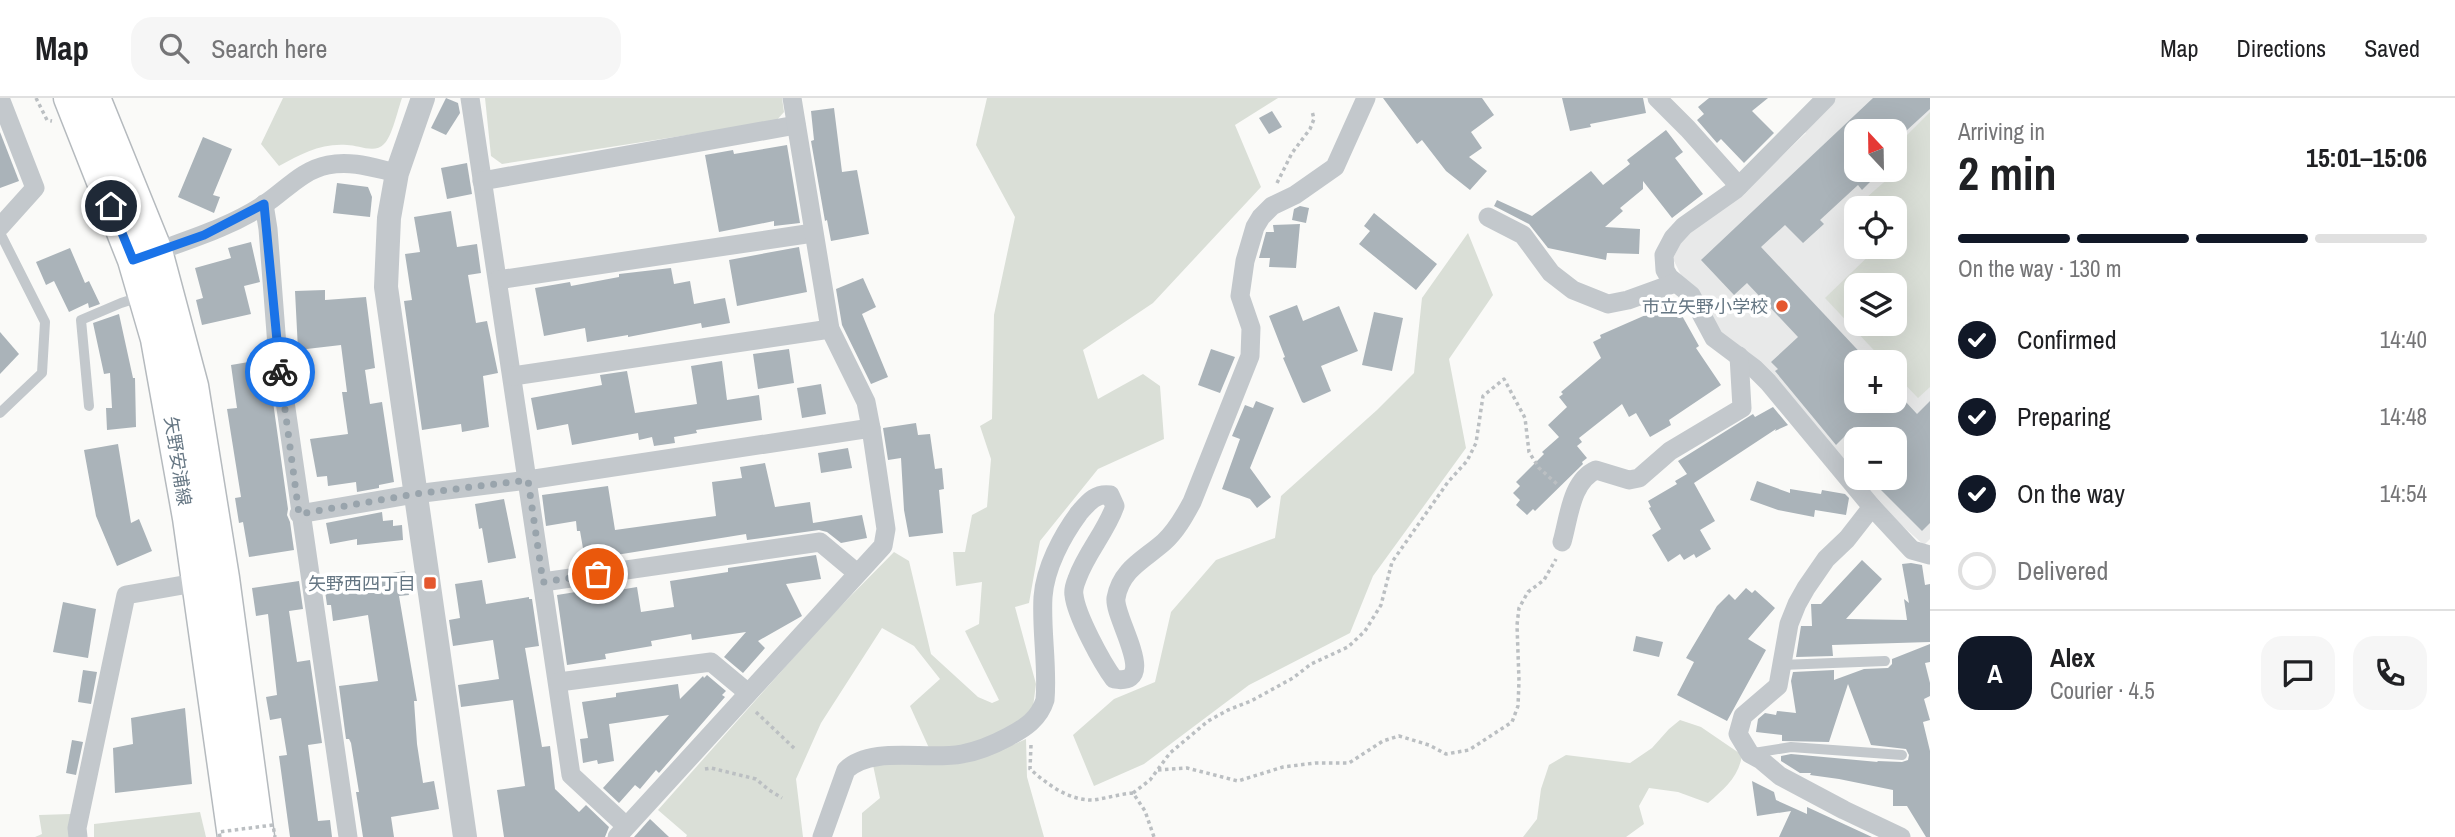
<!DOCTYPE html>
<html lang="en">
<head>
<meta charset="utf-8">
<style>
	:root { --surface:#fff; --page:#f6f6f6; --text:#202124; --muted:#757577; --line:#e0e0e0; --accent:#111827 }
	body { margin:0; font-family:"Archivo Narrow","Noto Sans JP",sans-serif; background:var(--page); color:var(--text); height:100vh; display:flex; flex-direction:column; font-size:26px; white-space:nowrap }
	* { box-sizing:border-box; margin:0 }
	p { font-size:23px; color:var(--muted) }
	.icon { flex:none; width:38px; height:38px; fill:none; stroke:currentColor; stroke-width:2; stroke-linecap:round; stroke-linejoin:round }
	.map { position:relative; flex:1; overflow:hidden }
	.side { display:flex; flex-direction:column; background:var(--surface); width:525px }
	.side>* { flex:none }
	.needle { width:46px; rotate:338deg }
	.tools { position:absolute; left:1844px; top:21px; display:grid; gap:14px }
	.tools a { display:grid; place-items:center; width:63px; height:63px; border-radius:14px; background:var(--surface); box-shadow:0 7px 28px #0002; font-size:35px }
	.pin { position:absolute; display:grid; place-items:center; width:60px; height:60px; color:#fff; margin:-30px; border:4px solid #fff; border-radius:50%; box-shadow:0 2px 7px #0007 }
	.courier { position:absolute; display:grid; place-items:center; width:70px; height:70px; margin:-35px; border:5px solid #1a73e8; border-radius:50%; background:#fff; color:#222; box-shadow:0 2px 9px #0007 }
	.headline em { font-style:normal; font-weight:700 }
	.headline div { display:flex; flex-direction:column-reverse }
	.headline { display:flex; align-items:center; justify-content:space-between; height:119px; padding:0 28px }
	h1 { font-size:46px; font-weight:700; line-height:52px }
	.bar { display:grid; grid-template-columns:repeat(4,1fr); gap:10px 7px; align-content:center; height:84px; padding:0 28px }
	.bar i { height:9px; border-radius:5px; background:var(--line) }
	.bar .on { background:var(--accent) }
	.bar p { grid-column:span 4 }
	.line { display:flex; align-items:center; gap:18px; padding:0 28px; border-top:2px solid var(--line) }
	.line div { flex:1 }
	.round { display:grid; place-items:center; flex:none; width:74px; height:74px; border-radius:21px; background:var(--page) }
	ol { padding:0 28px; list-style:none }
	li { display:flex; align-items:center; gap:21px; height:77px }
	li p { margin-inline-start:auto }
	li .icon { padding:7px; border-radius:50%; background:var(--accent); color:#fff; stroke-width:4 }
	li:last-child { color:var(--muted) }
	li i { width:38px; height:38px; border:4px solid var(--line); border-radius:50% }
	header { display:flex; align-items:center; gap:42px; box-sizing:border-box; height:98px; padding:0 35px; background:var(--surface); border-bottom:2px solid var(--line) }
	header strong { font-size:33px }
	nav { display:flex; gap:38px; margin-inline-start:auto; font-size:24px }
	.search { width:490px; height:63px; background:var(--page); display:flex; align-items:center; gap:18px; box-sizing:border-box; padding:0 24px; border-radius:21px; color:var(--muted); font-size:26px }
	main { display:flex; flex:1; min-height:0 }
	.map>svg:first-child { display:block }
	.built { fill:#e8e9e9; fill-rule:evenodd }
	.green { fill:#dadfd7; fill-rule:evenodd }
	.building { fill:#aab3b9 }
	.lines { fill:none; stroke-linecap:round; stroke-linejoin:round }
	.primary-casing { stroke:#b5babe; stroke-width:33 }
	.path { stroke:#bbbfc2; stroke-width:3.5; stroke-dasharray:3.5 3.5; stroke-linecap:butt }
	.service { stroke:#c3c8cc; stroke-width:10 }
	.minor { stroke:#c3c8cc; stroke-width:19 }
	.tertiary { stroke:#c3c8cc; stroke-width:24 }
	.primary { stroke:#fff; stroke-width:30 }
	.path-bridge { stroke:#bbbfc2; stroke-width:3.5; stroke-dasharray:3.5 3.5; stroke-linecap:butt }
	.done { stroke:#99a4ac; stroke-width:7; stroke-dasharray:0 12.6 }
	.route { stroke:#1a73e8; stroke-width:9 }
	.poi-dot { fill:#e4572e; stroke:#fff; stroke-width:2.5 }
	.labels { text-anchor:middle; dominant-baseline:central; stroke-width:7; stroke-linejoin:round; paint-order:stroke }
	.poi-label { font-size:18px; fill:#657683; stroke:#fff; text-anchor:end }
	.street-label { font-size:18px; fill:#657683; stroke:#fff }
</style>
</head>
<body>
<header>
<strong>Map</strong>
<div class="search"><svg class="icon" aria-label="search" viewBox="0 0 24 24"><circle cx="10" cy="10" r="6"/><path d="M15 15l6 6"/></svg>Search here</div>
<nav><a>Map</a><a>Directions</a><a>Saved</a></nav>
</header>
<main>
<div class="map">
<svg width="1930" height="739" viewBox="0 0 1930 739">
	<rect width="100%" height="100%" fill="#fafaf8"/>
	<!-- built -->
	<path class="built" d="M1835,0H1930V441L1924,447L1882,410L1860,380H1895V341H1857V375L1749,259L1726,241L1682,179L1673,161L1681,143L1700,124L1738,100L1806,35L1803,32ZM1857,33H1895V72H1857ZM1857,110H1895V149H1857ZM1857,187H1895V226H1857ZM1857,264H1895V303H1857Z"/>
	<!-- green -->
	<g class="green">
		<path d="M283,0H402C398,11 392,39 384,46C375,56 358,47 347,47C321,45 301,56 279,68L261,46Z"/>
		<path d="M485,0H782L784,14L776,23L502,66L491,58Z"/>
		<path d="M987,0H1278L1235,27L1261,89L1153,205L1083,252L1098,301L1143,276L1160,288L1164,341L1098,371L1040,443L1029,505L1015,509L1036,586L1033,609L1015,627L969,649L929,650L910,608L940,581L914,548L882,530L821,625L796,681L803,739H686L687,737L658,712L826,523L894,454L909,463L931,556L978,599L992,605L999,602L965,533L979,526L982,484L956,488L953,454H965L972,417L987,409L991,361L980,328L992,321L994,217L1015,119L976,47Z"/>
		<path d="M1930,14V289L1918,300L1895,276V264H1885L1825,200L1878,149H1895V110H1857V121L1850,114L1891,78L1890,72H1895V49ZM1857,187H1895V226H1857Z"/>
		<path d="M1468,135L1493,197L1449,261L1466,350L1373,478L1350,535L1249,587L1144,666L1094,688L1073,637L1114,601L1155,584L1171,514L1216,462L1275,440L1281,398L1377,312L1414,275L1422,200Z"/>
		<path d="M1680,622L1701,629L1742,657C1739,679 1724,691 1708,705L1678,694L1649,690L1639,708L1644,726L1626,739H1523L1537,721L1541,691L1549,667L1566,657L1630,665L1652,650L1669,631Z"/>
		<path d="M1026,641L1027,679L1044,739H862V715L880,700L873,667L990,657Z"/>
		<path d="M200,714L206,739H94V726Z"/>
		<path d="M71,716L70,739H35L42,736L39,717Z"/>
	</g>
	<!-- building -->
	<g class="building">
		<path d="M446,0L458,5L460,15L446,37L431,30Z"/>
		<path d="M1383,0H1482L1494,17L1471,34L1482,50L1469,59L1487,73L1470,92L1446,73L1422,42L1417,46Z"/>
		<path d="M1562,0H1643L1646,15L1590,26L1591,29L1570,33Z"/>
		<path d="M1709,0H1768L1752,13L1774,35L1744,65L1721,41L1717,45L1697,22L1704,16L1698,9Z"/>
		<path d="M1873,0H1930V11L1906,33L1896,23L1885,33H1857V72H1882L1862,92L1858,87L1820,122L1824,126L1803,145L1785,127L1761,149L1869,264H1857V303H1905L1917,316L1930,303V425L1922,433L1869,380H1895V341H1866L1854,329L1836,347L1775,273L1778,271L1771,264L1798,239L1747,185L1734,197L1701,162Z"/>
		<path d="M834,10L842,74L857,72L869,136L831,143L827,122L825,123L811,43L814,42L811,13Z"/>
		<path d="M1272,13L1282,29L1269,36L1259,20Z"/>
		<path d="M1666,32L1683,54L1675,60L1703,96L1672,120L1643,83V91L1620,110L1623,113L1605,129L1640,131L1639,156L1607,155L1606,162L1548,150L1529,126L1494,108L1497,102L1532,118L1591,73L1603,87L1630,66L1627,62Z"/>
		<path d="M0,34L19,83L0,90Z"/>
		<path d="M203,39L232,51L213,97L220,99L214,115L178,99Z"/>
		<path d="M787,47L800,125L774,128V123L719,134L705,57L733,52L734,56Z"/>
		<path d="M467,65L472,96L447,101L441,70Z"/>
		<path d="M337,85L368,89L372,99L370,119L333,115Z"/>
		<path d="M1300,108L1309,110L1306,125L1292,122L1294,111Z"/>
		<path d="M451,113L457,149L477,146L481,175L468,177L476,225L487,223L498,275L483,278L489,329L462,334L461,326L422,332L404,203L412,202L405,156L420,154L414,119Z"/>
		<path d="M1374,115L1437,166L1416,192L1359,146L1370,133L1364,128Z"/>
		<path d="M1300,126L1296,170L1269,169L1270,160H1259L1266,134H1274L1273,127Z"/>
		<path d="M251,144L260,184L244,188L251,216L202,227L196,202L203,200L195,170L231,160L228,150Z"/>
		<path d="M799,149L807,194L737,208L729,162Z"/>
		<path d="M70,150L85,185L89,183L100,206L89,210L88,205L69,214L54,183L46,187L36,164Z"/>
		<path d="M671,170L674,186L690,183L694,206L725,200L730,225L702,230L701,225L628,239V237L587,244L585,230L544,238L535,190L570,184L571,188L619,179V176Z"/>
		<path d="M863,180L876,209L862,216L888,279L871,286L842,227L836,191Z"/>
		<path d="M325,192V202L366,199L375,270L365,272L370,306L382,304L394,384L379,387V390L357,394L356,384L328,388L327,378L317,379L310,341L348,336L342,294H347L341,247L298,252L295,193Z"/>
		<path d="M1666,201L1670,210L1676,207L1699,248L1696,250L1721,287L1669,322L1671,327L1650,339L1636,315L1629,319L1622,306L1579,340L1582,344L1577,348L1587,360L1582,364L1583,366L1535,413L1533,411L1527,417L1516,407L1520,402L1513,395L1520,388L1516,384L1544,356L1542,354L1559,339L1548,327L1567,309L1559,299L1563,296L1561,294L1601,260L1593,244L1601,240L1600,237L1648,216L1647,214L1653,211L1651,207Z"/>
		<path d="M1297,207L1303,223L1339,208L1358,253L1321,268L1331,293L1304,305L1302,304L1283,260L1285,259L1269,218Z"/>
		<path d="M1374,214L1403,220L1392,273L1362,267Z"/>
		<path d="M119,216L133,280H135L136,329L107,332L106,310H112L110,275L104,276L93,225Z"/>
		<path d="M0,234L19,256L0,276Z"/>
		<path d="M789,251L794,285L758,291L753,256Z"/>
		<path d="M1211,251L1235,259L1220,295L1198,287Z"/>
		<path d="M267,261L288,411L287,417L290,424L294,452L249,459L243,424L239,425L235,400L241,399L227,311L237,310L231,267Z"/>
		<path d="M722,263L727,302L759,297L762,322L696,332L697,335L674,339L675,345L654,348L652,339L639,342L638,335L572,347L568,326L537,332L531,300L602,287L600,277L627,273L635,315L697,306L691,268Z"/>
		<path d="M821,286L826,316L802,320L797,290Z"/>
		<path d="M1256,303L1274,310L1250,370L1271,399L1257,410L1250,401L1222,391L1240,341L1232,338L1245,307L1253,310Z"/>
		<path d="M1773,309L1788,327L1775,333L1776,331L1694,385L1715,423L1700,432L1711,451L1696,460L1694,456L1684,462L1680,456L1668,464L1652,437L1661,431L1649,410L1651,409L1648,403L1677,386L1675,383L1687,376L1678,363L1753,316L1755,319Z"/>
		<path d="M916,325L918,337L930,336L935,371L942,370L944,391L939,392L943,435L909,439L904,412L901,360L888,362L883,330Z"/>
		<path d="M118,346L131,425L139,421L152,453L117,468L96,418L84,352Z"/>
		<path d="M848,350L852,370L821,375L818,355Z"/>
		<path d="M765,365L775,409L810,404L813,425L862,417L867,440L841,445L827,434L819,432L747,442L746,436L585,462L580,433H577L576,423L546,428L542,397L608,388L615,432L716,418L712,384L742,380L740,369Z"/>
		<path d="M1757,383L1790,395V391L1821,396L1822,392L1845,396L1849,400L1846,417L1815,412L1814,419L1778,412L1750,402Z"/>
		<path d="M504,401L516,460L488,465L482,430L479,431L475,406Z"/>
		<path d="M382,414L383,423L393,422V428L402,427L403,442L357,447V441L330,446L326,425Z"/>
		<path d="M816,457L821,481L786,486L802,518L758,543L765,550L743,575L724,559L746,534L692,542L691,536L651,543L652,548L605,556L606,561L567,567L557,497L607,489V494L637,489L641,514L674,509L670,483L728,474V470Z"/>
		<path d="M1862,462L1882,481L1846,521L1907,522L1904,501L1909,505L1902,466L1911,465L1922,467L1925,487L1930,486V544L1832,547L1833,558L1796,559L1801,528H1812L1811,506H1821Z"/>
		<path d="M405,473L409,497L399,498L417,603H414L417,646L423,685L434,683L439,711L391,719L394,739H363L356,694H359L351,645L349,641H346L339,588L378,583L368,517L333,523L331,507H327L323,479L339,475L341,483Z"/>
		<path d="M482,482L486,506L529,499V501H532L539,548L525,550L542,649L550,648L555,691L579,714L586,707L609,729L605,739H504L497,692L525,688L513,602L461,609L458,587L499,581L493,542L453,548L449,522L460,520L455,486Z"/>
		<path d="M299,483L303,511L289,513L297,564L310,562L322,645L308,647L318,723L330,722L332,739H290L279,658L287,657L281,620L270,622L266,599L277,597L268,516L256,518L252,490Z"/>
		<path d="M1746,490L1752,495L1755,492L1775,510L1748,541L1766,552L1727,623L1677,597L1694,564L1686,560L1717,508L1729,496L1735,502Z"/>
		<path d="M63,504L96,511L88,560L53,554Z"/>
		<path d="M1636,538L1663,544L1659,559L1633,553Z"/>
		<path d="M1930,546V564L1925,565L1930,585V598L1924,601L1930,622L1923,624L1930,653V739H1926L1907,708H1893V692L1839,681L1810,677L1811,675H1800L1781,663V658L1791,656L1878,664L1877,663L1902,664L1908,662L1909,657L1906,651L1871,647L1848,586L1829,644L1782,643V637L1756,634L1758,621L1765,615L1776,617L1777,613L1796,615L1791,583L1793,574L1834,572V582L1864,571L1888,570L1892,566V561Z"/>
		<path d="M83,572L97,574L91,606L78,604Z"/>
		<path d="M707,577L726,593L722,597L725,599L659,675L656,672L640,691L635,687L619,705L603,690L669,617L609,626L614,663L598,666L597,662L583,665L580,641L588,640L582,604L616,599V595L678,586L680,601L703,578L704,580Z"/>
		<path d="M185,610L192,686L115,695L113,650L133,646L131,620Z"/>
		<path d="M72,642L83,644L76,677L66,675Z"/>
		<path d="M1752,683L1774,694L1776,702L1807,716V709L1872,739H1779L1791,713L1757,718Z"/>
		<path d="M650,721L669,739H634Z"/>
	</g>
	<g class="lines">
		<!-- primary casing -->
		<g class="primary-casing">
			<g id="primary">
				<path d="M69,0L133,162L156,241L188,420L233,739"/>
				<path d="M95,0L157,153L193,288L224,480L259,739"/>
			</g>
		</g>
		<!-- path -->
		<g class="path">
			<path d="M36,0L47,22L52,23"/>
			<path d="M1277,85L1292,55L1310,31L1314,21L1312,13"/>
			<path d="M756,614L795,651"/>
			<path d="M1031,647L1030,671C1047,686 1069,703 1094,702C1107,700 1120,696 1133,695L1145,713L1154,739"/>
			<path d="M705,671L711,670L756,681L769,692L782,700"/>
			<path d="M1158,672L1187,670L1238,683L1283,669L1315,665H1349L1383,643L1399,638L1429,647L1446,656L1469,652L1512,624L1518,608L1519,583L1517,527L1519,510L1528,494L1544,482L1556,461"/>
			<path d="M1133,695L1150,682L1170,655L1208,623L1228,612L1251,603L1293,580L1311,566L1348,549L1365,533L1381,507L1392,464L1448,384L1467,363L1476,345L1483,298L1504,281L1525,320L1529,354L1539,370L1558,387"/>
		</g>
		<!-- service -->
		<g class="service">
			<path d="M0,135L45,224L42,275L0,315"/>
			<path d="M89,308L81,222L121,205L140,199"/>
			<path d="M1781,567L1885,563"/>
			<path d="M1754,655L1791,649L1902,657"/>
		</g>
		<!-- minor -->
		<g class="minor">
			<path d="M470,0L571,677L626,728"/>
			<path d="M1657,0L1688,31L1739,88"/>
			<path d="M1826,0L1735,92L1684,128L1673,140L1664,157L1665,172L1669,179L1691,197L1714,240L1754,270L1768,284L1872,409L1912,452L1930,457"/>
			<path d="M482,83L796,27"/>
			<path d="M264,106L268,131L277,248L348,739"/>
			<path d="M1488,119L1523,137L1551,175L1573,192L1608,206L1628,202L1675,185"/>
			<path d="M0,129L35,90L0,0"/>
			<path d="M147,157C187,142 229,130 265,106C286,92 302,72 328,67C352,62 374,70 397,75"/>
			<path d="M498,182L813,135"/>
			<path d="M513,278L830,231"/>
			<path d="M1872,409L1847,441L1826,461L1806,490L1797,506L1789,526L1778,588L1743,618L1738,636L1750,656L1761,662L1780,678L1844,712L1901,739"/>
			<path d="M299,416L415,396L528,382L871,330"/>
			<path d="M1562,444C1569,420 1571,383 1596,372L1629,382L1639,380L1670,353L1742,310L1739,258"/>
			<path d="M543,484L820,444L857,475"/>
			<path d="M559,584L711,564L747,594"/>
			<path d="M78,739L77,730L126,497L206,483"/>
			<path d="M617,739L883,448L886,431L871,330L866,304L830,231L792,0"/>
			<path d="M822,739L846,672C872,647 927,663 962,656C979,653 993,647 1008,639C1025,630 1039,621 1045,602C1048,568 1041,533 1043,499C1045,470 1062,438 1079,415C1088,405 1095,395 1110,397L1115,408C1106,434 1086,455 1077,481C1075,486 1073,492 1074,497C1076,517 1102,565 1114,581C1161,589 1113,520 1116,500C1121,471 1145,461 1164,444C1176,433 1184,419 1192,404L1250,258L1251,230L1240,198L1245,163L1255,129L1261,119L1272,108L1295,97L1335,69L1366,0"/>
		</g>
		<!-- tertiary -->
		<path class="tertiary" d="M423,0L397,75L389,120L386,189L465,739"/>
		<!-- primary -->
		<use href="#primary" class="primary"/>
		<!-- path-bridge -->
		<path class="path-bridge" d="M220,739L219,734L273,727L275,739"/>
	</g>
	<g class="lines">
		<!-- done -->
		<path class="done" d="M280,274L299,416L415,396L528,382L543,484L598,476"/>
		<!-- route -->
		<path class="route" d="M111,108L133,162L204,137L264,106L280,274"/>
	</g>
	<!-- markers -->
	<g class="poi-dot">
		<circle cx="1782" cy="208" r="7"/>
		<rect x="423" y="478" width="14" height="14" rx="3.5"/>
	</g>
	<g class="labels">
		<!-- poi labels -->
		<g class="poi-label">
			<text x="1768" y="208">市立矢野小学校</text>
			<text x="416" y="485">矢野西四丁目</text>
		</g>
		<!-- street labels -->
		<g class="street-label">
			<text transform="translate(178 363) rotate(81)">矢野安浦線</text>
		</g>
	</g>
</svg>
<div class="tools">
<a><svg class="needle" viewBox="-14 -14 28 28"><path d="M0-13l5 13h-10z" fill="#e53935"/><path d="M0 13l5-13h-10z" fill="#757577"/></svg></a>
<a><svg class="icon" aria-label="locate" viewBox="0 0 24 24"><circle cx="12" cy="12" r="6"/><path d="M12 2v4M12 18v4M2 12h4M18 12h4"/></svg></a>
<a><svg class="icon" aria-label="layers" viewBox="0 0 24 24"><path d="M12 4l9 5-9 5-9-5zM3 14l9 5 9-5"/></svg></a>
<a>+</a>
<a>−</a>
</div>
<div class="pin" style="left:598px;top:476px;background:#ea580c"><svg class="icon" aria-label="bag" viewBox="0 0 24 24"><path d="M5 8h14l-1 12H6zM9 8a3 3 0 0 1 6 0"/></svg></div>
<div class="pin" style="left:111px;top:108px;background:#1f2937"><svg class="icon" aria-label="home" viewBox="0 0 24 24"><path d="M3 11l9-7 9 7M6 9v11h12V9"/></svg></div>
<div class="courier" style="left:280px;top:274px"><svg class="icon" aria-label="bike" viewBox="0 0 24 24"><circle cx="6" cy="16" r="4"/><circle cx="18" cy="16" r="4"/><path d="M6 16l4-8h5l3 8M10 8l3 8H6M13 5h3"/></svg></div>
</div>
<section class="side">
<div class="headline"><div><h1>2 min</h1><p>Arriving in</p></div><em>15:01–15:06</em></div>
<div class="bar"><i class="on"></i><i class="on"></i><i class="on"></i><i></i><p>On the way · 130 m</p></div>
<ol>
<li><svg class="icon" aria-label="check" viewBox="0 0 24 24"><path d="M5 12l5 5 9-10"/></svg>Confirmed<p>14:40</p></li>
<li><svg class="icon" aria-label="check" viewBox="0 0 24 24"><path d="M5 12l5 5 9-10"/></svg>Preparing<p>14:48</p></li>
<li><svg class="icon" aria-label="check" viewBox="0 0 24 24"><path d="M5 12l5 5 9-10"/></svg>On the way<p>14:54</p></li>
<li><i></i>Delivered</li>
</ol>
<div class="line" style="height:126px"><b class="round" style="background:var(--accent);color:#fff">A</b><div><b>Alex</b><p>Courier · 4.5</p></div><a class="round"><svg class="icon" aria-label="chat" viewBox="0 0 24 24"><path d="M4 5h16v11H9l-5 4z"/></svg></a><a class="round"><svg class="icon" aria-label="phone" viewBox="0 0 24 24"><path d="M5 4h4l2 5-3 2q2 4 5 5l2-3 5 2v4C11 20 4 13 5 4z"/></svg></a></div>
</section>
</main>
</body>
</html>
